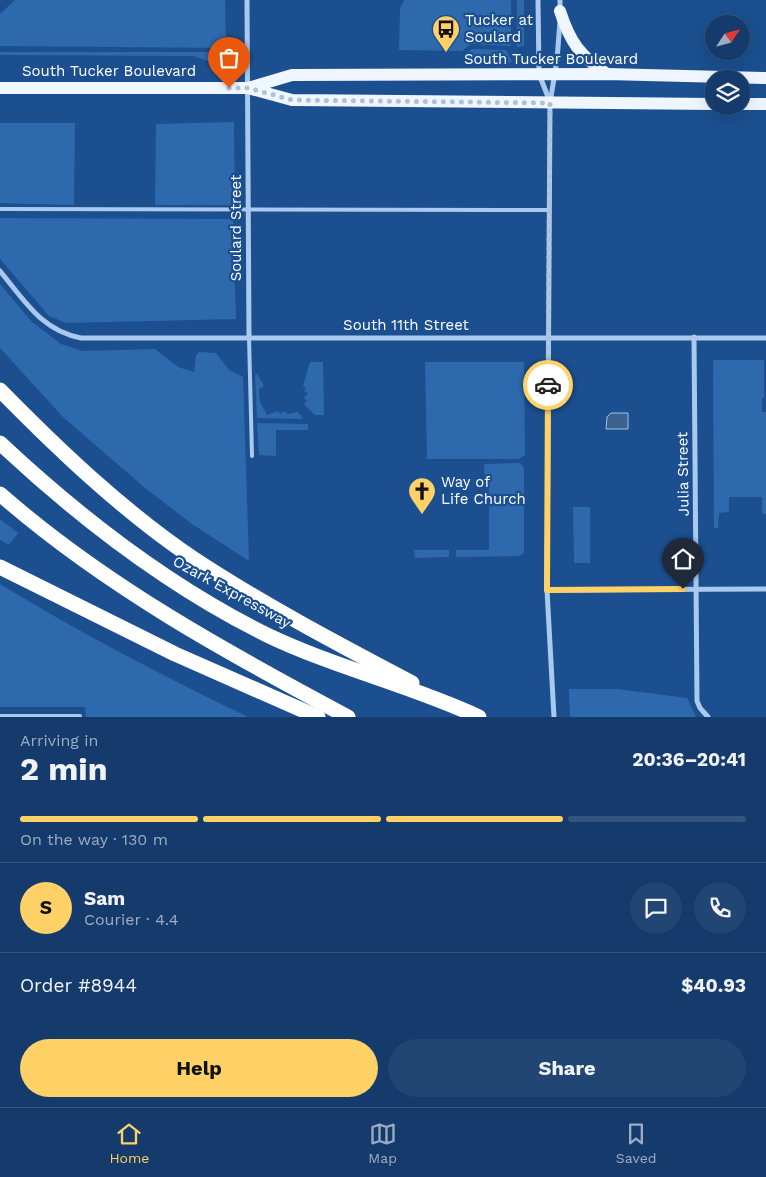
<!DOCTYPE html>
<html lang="en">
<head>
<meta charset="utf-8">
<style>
	:root { --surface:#143b6b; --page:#214673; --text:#f1f3f6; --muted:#9dadc1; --line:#33557e; --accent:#ffd166 }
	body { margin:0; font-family:"Work Sans",sans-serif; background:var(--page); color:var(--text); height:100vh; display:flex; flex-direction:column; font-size:19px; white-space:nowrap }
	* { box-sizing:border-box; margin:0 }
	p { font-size:16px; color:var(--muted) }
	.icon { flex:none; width:28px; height:28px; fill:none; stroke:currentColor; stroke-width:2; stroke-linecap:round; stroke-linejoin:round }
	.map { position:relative; height:717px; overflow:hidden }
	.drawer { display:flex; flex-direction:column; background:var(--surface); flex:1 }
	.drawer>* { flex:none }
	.needle { width:32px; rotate:54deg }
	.controls { position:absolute; left:705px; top:15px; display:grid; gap:10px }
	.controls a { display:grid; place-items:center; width:45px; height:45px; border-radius:50%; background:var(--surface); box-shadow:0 5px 20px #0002,0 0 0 1px var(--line); font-size:25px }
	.pin { position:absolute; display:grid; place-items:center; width:42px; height:42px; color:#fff; margin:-51px -21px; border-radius:50% 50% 50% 0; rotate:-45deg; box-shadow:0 0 5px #0007 }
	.pin .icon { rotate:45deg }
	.courier { position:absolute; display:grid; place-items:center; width:50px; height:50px; margin:-25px; border:4px solid #ffd166; border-radius:50%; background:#fff; color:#222; box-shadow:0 1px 6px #0007 }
	.overview em { font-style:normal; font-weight:700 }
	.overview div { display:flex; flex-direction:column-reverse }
	.overview { display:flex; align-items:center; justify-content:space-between; height:85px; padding:0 20px }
	h1 { font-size:32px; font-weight:700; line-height:38px }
	.bar { display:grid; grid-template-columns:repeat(4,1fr); gap:8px 5px; align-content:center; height:60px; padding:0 20px }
	.bar i { height:6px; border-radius:4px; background:var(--line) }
	.bar .current { background:var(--accent) }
	.bar p { grid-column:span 4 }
	.line { display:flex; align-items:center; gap:12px; padding:0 20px; border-top:1px solid var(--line) }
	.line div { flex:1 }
	.round { display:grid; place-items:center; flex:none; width:52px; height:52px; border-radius:26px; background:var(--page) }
	.cta { display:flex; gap:10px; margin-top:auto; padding:10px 20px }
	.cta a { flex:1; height:58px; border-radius:30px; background:var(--accent); color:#111; font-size:20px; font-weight:700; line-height:58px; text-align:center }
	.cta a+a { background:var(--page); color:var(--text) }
	.dock { display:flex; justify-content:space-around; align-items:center; height:70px; border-top:1px solid var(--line); background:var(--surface); font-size:14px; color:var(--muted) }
	.dock a { display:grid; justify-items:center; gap:2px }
	.dock .current { color:var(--accent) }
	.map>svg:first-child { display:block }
	.green { fill:#2e69ad }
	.water { fill:#3c6290; stroke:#9cc4f0 }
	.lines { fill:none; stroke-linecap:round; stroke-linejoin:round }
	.lane { stroke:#a9c9ee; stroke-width:4 }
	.street { stroke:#a9c9ee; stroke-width:5 }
	.primary { stroke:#f0f6ff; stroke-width:12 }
	.highway { stroke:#fff; stroke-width:15 }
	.done { stroke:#afc1d8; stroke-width:5; stroke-dasharray:0 9 }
	.route { stroke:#ffd166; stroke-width:6 }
	.labels { text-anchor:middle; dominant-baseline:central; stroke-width:4.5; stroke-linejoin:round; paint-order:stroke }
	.poi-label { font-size:15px; fill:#fff; stroke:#1b4f8f; text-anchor:start }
	.street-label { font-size:15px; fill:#fff; stroke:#1b4f8f }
</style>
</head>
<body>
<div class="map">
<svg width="766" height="717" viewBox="0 0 766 717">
	<rect width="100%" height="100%" fill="#1b4f8f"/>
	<!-- green -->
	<g class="green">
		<path d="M15,0H225L226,48L0,46V14Z"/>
		<path d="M404,0H511V46L471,44L462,51L399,50L400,8Z"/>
		<path d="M517,0H524V46L517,47Z"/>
		<path d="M472,49L506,50L512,62C489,67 485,57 465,55Z"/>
		<path d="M0,52H225L232,56L228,61L213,63L194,56L0,55Z"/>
		<path d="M234,122L235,205H155L156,124Z"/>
		<path d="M0,123H75L74,205L0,203Z"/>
		<path d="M0,218L233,219L236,319L66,323L49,316L0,259Z"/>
		<path d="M0,284L32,322L61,344L83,351L155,349L178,367L194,372L196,355L199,352L216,353L229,370L243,377L249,561L192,524L145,488L63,417L0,348Z"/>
		<path d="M713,360H764V398H762V412H766V514H762V497H729V512L719,513L718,528H714Z"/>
		<path d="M310,362H323L324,415H315L304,404L307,401L304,398L308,393L304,391L306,388L303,386Z"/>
		<path d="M425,362H524L525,455L519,459H427Z"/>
		<path d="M257,374L264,386L259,389L260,402L267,415L278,411L280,414L285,411L287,414L298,412L303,419L257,418L255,375Z"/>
		<path d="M257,423L308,424V430H276V456L259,455Z"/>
		<path d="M520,463L524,468V553L519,556L456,557V550H489V480H485L484,464Z"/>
		<path d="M573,507H590V563H574Z"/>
		<path d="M0,519L18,533L9,545L0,540Z"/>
		<path d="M414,550H449V557L415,558Z"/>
		<path d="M0,584C80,633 163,676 248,717H86L85,707H0Z"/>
		<path d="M569,689H617L687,698L696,717H570Z"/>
	</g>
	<!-- water -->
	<path class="water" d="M611,413H628V429H606L607,417Z"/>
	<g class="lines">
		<!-- lane -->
		<g class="lane">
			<path d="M0,209L549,210"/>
			<path d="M249,337L252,456"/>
			<path d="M0,716H80"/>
		</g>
		<!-- street -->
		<g class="street">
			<path d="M247,0L249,337"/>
			<path d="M538,0L539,74L550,102"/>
			<path d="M560,10V0"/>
			<path d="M0,271C25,301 41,330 81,338H766"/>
			<path d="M694,337L697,701L700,708L708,717"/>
			<path d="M547,590L766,589"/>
			<path d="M554,717L547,590L550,103L557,60L560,21"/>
		</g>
		<!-- primary -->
		<g class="primary">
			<path d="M560,11C570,42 580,56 607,74"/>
			<path d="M0,88H248L292,75L607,74L766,78"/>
			<path d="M248,88L292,100L714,104"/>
			<path d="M741,104H766"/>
		</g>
		<!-- highway -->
		<g class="highway">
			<path d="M0,390C60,451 123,511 194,559C264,605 338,644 412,683"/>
			<path d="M0,443C80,518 168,586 267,635C336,668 410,685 479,717"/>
			<path d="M0,494C104,585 226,652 348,717"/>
			<path d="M0,567L175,654L318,717"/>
		</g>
	</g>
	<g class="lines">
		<!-- done -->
		<path class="done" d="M229,88H248L292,100L550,103L548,385"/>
		<!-- route -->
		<path class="route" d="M548,385L547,590L683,589"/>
	</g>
	<!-- icons -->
	<defs>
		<g id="bus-pin" transform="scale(1.4375)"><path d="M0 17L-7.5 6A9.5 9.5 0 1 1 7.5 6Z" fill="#ffd166" stroke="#1b4f8f"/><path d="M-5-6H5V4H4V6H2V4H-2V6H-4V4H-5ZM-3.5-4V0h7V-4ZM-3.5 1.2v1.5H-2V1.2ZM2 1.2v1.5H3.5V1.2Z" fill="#111"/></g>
		<g id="church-pin" transform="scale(1.4375)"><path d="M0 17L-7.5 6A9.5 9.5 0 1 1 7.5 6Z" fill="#ffd166" stroke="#1b4f8f"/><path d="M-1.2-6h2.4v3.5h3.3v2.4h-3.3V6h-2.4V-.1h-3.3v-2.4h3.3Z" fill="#111"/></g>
	</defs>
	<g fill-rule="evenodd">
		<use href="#bus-pin" x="446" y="29"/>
		<use href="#church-pin" x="422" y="491"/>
	</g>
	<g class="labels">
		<!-- poi labels -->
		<g class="poi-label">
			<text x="465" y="20">Tucker at<tspan x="465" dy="17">Soulard</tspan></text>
			<text x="441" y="482">Way of<tspan x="441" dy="17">Life Church</tspan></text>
		</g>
		<!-- street labels -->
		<g class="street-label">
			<text x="551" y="59">South Tucker Boulevard</text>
			<text x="109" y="71">South Tucker Boulevard</text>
			<text transform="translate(236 228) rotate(-90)">Soulard Street</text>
			<text x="406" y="325">South 11th Street</text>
			<text transform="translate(683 474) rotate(-91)">Julia Street</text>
			<text transform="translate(232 592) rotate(29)">Ozark Expressway</text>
		</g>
	</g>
</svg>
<div class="controls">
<a><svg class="needle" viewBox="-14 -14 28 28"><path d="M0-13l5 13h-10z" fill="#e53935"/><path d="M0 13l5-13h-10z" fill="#9dadc1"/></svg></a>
<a><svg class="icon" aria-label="layers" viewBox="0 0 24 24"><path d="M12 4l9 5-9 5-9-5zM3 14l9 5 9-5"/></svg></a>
</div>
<div class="pin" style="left:229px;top:88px;background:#ea580c"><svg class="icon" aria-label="bag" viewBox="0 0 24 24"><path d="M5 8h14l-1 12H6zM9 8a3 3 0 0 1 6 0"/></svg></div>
<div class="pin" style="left:683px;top:589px;background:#1f2937"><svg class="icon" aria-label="home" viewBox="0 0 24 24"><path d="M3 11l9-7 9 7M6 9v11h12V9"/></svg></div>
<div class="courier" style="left:548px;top:385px"><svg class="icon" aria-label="car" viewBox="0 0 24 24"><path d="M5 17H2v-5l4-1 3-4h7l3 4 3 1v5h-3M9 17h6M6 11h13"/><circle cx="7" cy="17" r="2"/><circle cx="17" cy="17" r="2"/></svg></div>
</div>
<section class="drawer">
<div class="overview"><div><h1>2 min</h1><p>Arriving in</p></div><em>20:36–20:41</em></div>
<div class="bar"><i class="current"></i><i class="current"></i><i class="current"></i><i></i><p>On the way · 130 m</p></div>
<div class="line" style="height:90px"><b class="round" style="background:var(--accent);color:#111">S</b><div><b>Sam</b><p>Courier · 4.4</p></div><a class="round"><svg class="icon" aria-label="chat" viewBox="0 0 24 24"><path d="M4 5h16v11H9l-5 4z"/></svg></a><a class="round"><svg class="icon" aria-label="phone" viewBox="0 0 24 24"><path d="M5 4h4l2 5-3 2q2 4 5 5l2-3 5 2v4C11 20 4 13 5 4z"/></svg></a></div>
<div class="line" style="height:65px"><div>Order #8944</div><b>$40.93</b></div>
<div class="cta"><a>Help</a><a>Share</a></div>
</section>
<nav class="dock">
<a class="current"><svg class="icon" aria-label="home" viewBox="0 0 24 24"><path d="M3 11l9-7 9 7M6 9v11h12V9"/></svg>Home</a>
<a><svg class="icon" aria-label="map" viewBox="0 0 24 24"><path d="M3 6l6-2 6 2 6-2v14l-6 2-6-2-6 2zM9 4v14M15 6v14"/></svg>Map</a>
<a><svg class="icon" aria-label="saved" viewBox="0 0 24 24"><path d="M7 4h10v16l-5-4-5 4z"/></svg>Saved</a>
</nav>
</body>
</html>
